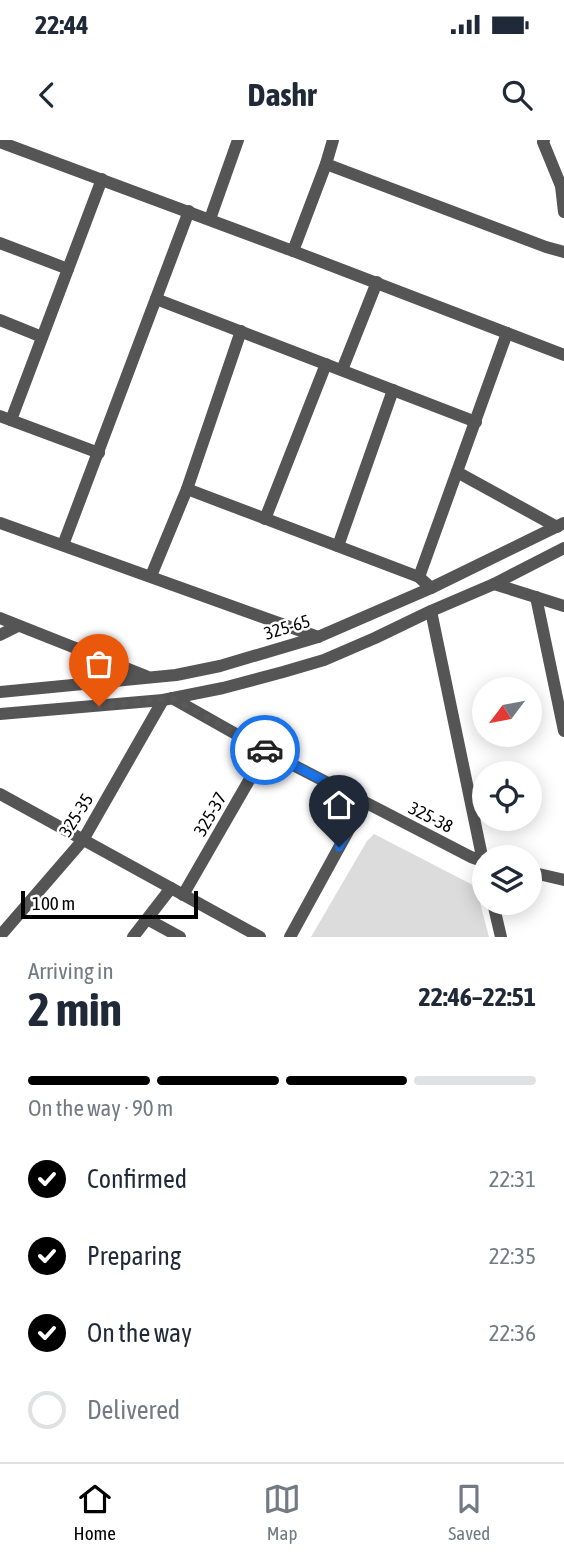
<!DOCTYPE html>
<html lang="en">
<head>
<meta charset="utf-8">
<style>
	:root { --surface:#fff; --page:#f2f2f3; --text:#1f2937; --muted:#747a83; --line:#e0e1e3; --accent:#000 }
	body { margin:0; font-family:"Asap Condensed",sans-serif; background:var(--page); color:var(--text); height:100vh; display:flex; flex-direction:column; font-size:26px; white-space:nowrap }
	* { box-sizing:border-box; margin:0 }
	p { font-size:23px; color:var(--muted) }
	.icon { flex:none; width:38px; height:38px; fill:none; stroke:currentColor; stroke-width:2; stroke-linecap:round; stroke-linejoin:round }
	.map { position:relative; height:797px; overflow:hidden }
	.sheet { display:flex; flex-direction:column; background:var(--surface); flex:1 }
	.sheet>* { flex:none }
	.needle { width:46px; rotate:238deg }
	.buttons { position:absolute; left:472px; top:537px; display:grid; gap:14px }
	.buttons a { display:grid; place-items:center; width:70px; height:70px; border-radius:50%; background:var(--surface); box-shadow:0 4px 18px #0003; font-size:35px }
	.scale { position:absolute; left:21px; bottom:18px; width:177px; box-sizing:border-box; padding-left:7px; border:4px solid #000; border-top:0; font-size:19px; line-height:24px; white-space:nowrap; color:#000; -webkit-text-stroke:5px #fff; paint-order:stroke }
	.pin { position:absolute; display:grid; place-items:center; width:60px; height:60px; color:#fff; margin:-72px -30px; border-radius:50% 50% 50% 0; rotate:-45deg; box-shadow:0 0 7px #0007 }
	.pin .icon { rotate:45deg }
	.courier { position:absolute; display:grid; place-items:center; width:70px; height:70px; margin:-35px; border:5px solid #1a73e8; border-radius:50%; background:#fff; color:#222; box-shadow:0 2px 9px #0007 }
	.summary em { font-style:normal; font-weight:700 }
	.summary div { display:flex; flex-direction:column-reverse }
	.summary { display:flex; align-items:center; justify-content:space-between; height:119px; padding:0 28px }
	h1 { font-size:46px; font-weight:700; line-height:52px }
	.bar { display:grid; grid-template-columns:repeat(4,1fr); gap:10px 7px; align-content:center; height:84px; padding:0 28px }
	.bar i { height:9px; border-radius:5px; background:var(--line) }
	.bar .current { background:var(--accent) }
	.bar p { grid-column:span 4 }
	ol { padding:0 28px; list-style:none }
	li { display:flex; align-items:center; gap:21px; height:77px }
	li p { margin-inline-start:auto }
	li .icon { padding:7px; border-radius:50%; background:var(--accent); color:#fff; stroke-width:4 }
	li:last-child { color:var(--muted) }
	li i { width:38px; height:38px; border:4px solid var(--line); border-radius:50% }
	.status { display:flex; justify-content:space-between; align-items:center; height:49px; padding:0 35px; background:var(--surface); direction:ltr }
	.status svg { height:19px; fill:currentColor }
	header { display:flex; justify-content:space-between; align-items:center; height:91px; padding:0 28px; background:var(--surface); font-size:32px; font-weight:700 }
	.dock { display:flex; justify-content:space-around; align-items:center; height:98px; border-top:2px solid var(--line); background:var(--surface); font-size:19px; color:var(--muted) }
	.dock a { display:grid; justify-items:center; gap:4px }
	.dock .current { color:var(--accent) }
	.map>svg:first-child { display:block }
	.green { fill:#dcdcdc }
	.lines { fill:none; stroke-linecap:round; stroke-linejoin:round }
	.minor { stroke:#555; stroke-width:12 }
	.done { stroke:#595959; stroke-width:7; stroke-dasharray:0 12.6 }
	.route { stroke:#1a73e8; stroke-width:9 }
	.labels { text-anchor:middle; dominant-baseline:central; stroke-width:5; stroke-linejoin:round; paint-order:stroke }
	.street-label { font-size:18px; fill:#000; stroke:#fff }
</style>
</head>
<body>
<div class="status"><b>22:44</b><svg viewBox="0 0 49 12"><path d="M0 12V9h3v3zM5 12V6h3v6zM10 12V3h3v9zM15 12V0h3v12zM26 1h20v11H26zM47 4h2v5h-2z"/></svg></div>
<header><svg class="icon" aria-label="back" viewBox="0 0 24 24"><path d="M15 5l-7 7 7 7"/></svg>Dashr<svg class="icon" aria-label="search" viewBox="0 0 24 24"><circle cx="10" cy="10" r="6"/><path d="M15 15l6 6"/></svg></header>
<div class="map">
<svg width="564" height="797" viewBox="0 0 564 797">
	<rect width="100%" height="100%" fill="#fff"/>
	<!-- green -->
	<path class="green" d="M374,694L471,744L477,751L489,797H311L367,701Z"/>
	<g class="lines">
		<!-- minor -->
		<g class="minor">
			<path d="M544,0L543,2L561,46L564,72"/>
			<path d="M0,2L293,111L564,215"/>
			<path d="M326,24L546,107L564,112"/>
			<path d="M210,79L238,0"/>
			<path d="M0,103L68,129"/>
			<path d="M293,111L326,24L333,0"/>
			<path d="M156,159L476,282"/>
			<path d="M0,180L42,197"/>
			<path d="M342,230L377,142"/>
			<path d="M0,276L99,313"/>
			<path d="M11,280L102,39"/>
			<path d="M457,332L557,387"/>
			<path d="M187,349L419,437L431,448"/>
			<path d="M265,379L326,224"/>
			<path d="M0,383L318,497"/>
			<path d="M63,405L189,71"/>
			<path d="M338,406L393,250"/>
			<path d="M151,436L187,349L241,191"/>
			<path d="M419,437L507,193"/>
			<path d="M494,444L564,466"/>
			<path d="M536,457L564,591"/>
			<path d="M431,471L484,726"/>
			<path d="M0,478L146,536"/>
			<path d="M0,495L18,486"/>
			<path d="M0,552L176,535L220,526L318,497L431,448L564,383"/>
			<path d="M172,558L266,611L471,717L485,722"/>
			<path d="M0,574L163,560L223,548L283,532L324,520L375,498L431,471L494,444L564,408"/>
			<path d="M0,654L260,797"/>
			<path d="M530,732L564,740"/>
			<path d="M183,755L266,611"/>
			<path d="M493,763L501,797"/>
			<path d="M147,779L180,797"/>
			<path d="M0,796L83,700L163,560"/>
			<path d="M133,797L171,748"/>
			<path d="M290,797L364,662"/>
		</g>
	</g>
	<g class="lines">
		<!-- done -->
		<path class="done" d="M99,566L172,558L265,610"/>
		<!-- route -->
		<path class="route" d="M265,610L364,662L339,707"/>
	</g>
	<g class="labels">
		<!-- street labels -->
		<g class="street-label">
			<text transform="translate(287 487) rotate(-17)">325-65</text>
			<text transform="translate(210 674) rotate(-60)">325-37</text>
			<text transform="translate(76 675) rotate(-58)">325-35</text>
			<text transform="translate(431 677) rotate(27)">325-38</text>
		</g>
	</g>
</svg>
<div class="buttons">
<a><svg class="needle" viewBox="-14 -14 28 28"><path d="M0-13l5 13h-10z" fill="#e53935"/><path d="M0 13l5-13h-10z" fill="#747a83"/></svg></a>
<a><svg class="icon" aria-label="locate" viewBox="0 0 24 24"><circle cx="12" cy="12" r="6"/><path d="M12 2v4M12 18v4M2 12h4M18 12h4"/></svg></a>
<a><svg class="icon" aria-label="layers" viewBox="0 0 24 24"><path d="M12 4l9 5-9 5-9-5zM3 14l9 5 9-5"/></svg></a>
</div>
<div class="scale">100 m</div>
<div class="pin" style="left:99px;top:566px;background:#ea580c"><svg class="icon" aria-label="bag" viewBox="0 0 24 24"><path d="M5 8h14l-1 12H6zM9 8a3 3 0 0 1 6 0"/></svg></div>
<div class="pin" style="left:339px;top:707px;background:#1f2937"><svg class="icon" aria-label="home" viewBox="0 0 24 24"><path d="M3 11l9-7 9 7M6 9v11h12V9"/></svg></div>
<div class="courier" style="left:265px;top:610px"><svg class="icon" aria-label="car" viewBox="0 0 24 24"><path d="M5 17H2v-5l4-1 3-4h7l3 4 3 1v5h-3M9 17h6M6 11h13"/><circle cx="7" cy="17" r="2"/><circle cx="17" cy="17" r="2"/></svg></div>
</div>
<section class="sheet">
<div class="summary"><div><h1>2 min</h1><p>Arriving in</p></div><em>22:46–22:51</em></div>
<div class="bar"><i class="current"></i><i class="current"></i><i class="current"></i><i></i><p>On the way · 90 m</p></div>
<ol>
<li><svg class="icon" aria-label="check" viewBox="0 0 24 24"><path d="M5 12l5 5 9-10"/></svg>Confirmed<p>22:31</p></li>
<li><svg class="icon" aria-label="check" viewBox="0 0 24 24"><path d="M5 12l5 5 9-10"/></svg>Preparing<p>22:35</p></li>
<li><svg class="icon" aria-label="check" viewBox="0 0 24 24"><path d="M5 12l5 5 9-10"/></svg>On the way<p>22:36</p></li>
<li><i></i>Delivered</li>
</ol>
</section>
<nav class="dock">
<a class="current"><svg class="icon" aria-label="home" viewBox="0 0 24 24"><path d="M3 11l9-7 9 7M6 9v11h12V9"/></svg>Home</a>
<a><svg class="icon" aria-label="map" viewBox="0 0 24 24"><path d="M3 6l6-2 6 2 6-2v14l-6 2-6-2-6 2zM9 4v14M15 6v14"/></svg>Map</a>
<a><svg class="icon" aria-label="saved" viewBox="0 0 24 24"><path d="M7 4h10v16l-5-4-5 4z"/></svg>Saved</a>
</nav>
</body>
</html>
